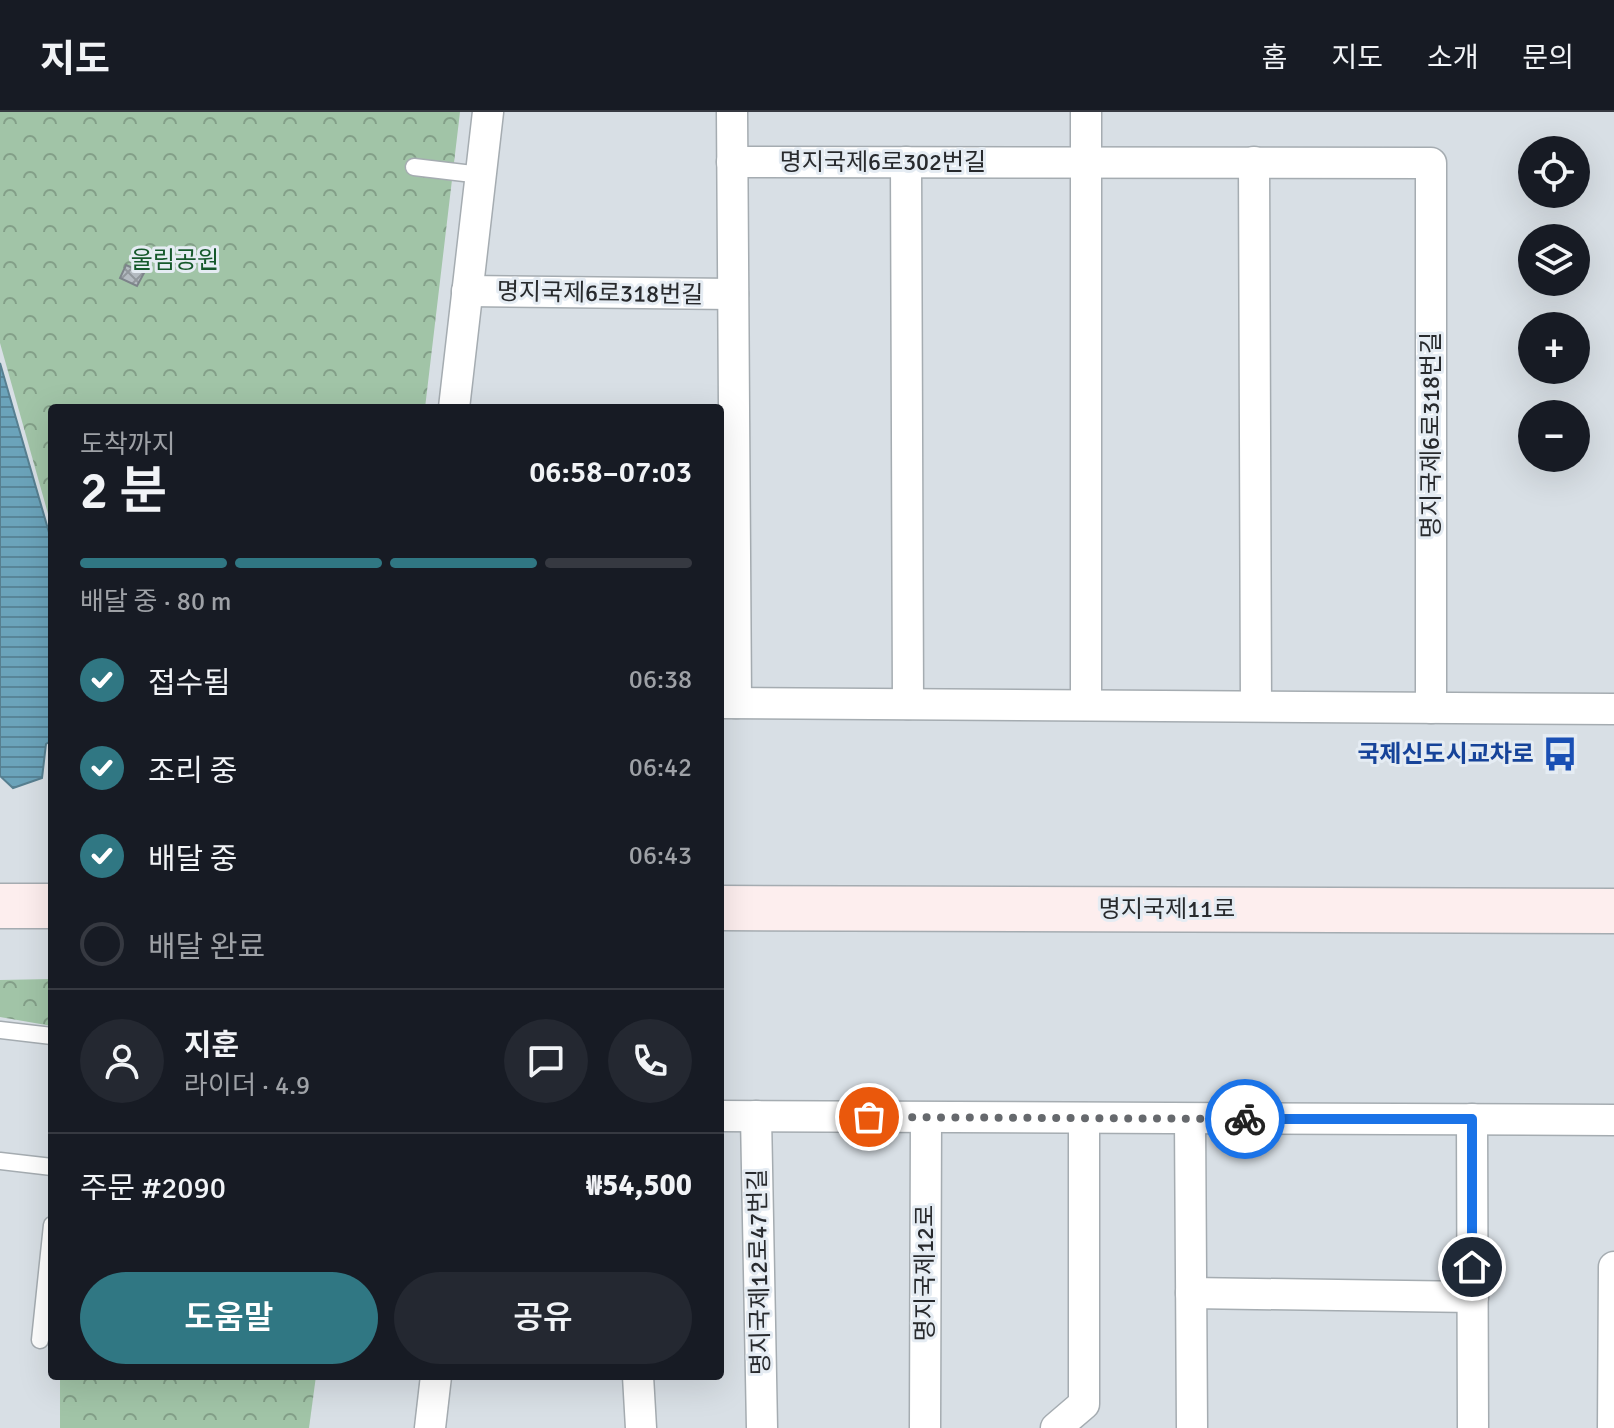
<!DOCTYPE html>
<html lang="ko">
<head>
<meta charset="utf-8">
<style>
	:root { --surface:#171b24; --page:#242831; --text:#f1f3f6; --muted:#9ea1a6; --line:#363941; --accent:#307783 }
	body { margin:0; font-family:Signika,"Noto Sans KR",sans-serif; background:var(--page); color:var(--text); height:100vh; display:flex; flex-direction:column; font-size:30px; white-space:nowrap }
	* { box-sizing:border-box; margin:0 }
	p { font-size:26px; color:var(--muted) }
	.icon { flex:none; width:44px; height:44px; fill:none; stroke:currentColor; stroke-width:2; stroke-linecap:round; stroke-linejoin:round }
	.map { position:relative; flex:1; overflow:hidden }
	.drawer { position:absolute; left:48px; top:292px; width:676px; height:976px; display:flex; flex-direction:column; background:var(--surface); border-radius:8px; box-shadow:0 8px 32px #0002 }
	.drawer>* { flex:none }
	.buttons { position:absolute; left:1518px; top:24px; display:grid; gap:16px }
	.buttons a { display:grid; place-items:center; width:72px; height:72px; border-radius:50%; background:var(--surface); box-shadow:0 8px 32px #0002; font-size:40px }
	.pin { position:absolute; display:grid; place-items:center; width:68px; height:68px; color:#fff; margin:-34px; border:4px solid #fff; border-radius:50%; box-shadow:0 2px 8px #0007 }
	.courier { position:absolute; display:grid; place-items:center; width:80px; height:80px; margin:-40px; border:6px solid #1a73e8; border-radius:50%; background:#fff; color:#222; box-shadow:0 2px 10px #0007 }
	.head em { font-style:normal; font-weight:600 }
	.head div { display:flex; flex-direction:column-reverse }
	.head { display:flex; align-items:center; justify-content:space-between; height:136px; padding:0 32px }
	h1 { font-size:52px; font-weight:600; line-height:60px }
	.bar { display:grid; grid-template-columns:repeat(4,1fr); gap:12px 8px; align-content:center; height:96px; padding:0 32px }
	.bar i { height:10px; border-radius:6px; background:var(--line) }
	.bar .current { background:var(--accent) }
	.bar p { grid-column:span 4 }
	.line { display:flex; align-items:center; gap:20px; padding:0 32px; border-top:2px solid var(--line) }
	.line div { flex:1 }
	.round { display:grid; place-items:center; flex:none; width:84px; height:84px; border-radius:42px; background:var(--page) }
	ol { padding:0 32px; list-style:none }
	li { display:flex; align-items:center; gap:24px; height:88px }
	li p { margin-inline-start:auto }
	li .icon { padding:8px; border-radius:50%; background:var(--accent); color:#fff; stroke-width:4 }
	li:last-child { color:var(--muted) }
	li i { width:44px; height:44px; border:4px solid var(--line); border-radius:50% }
	.cta { display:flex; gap:16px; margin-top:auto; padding:16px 32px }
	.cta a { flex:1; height:92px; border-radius:48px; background:var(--accent); color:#fff; font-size:32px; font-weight:600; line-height:92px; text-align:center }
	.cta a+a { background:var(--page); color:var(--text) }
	header { display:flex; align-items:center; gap:48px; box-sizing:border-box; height:112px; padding:0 40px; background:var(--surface); border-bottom:2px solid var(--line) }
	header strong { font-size:38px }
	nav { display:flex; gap:44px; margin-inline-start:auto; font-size:28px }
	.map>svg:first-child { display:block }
	.park { fill:url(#park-crowns) }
	.water { fill:url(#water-rules); stroke:#577f90; stroke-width:2 }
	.building { fill:url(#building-cross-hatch); stroke:#7d848a; stroke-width:2 }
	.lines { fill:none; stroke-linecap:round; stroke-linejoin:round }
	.service-casing { stroke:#a5acb1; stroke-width:19 }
	.minor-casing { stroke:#a5acb1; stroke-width:33 }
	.secondary-casing { stroke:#a5acb1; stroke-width:47 }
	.service { stroke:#fff; stroke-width:16 }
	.minor { stroke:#fff; stroke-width:30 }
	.secondary { stroke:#fdeeee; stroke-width:44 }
	.done { stroke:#66696d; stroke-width:8; stroke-dasharray:0 14.4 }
	.route { stroke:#1a73e8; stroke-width:10 }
	.labels { text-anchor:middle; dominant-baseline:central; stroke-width:6; stroke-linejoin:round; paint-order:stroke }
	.street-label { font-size:24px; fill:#282a2d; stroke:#e5ecf3 }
	.park-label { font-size:24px; fill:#15582b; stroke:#e5ecf3 }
	.transit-label { font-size:24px; font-weight:bold; fill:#164399; stroke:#e5ecf3; text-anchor:end }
</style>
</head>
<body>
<header>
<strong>지도</strong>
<nav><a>홈</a><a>지도</a><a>소개</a><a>문의</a></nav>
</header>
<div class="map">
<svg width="1614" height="1316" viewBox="0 0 1614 1316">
	<defs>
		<pattern id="park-crowns" width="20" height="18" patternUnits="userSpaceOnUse" patternTransform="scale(2)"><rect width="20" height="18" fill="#a1c4a7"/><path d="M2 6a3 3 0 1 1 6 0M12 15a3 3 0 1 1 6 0" fill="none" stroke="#839f88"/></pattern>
		<pattern id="water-rules" width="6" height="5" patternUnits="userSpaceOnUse" patternTransform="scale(2)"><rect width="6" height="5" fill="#6ba3ba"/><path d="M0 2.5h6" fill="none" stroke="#588598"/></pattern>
		<pattern id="building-cross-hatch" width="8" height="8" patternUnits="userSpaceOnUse" patternTransform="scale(2)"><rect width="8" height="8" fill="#b4bbc1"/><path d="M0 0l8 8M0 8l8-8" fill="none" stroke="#92989d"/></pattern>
	</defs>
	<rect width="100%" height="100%" fill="#d8dfe5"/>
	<!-- park -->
	<g class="park">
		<path d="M0,0H460L425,296H52V416L0,231Z"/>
		<path d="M52,867V914L0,905V868Z"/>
		<path d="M60,1264H316L309,1316H60Z"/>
	</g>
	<!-- water -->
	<path class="water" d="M0,251L52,431V628L46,632L42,666L13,676L0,664Z"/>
	<!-- building -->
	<path class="building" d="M126,153L144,161L137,174L120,166Z"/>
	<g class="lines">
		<!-- service casing -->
		<g class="service-casing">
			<g id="service">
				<path d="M414,55L481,63"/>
				<path d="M0,918L52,924"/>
				<path d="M0,1049L52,1055"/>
				<path d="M40,1228L52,1113"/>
			</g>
		</g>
		<!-- minor casing -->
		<g class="minor-casing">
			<g id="minor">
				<path d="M732,0L736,591"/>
				<path d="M732,50L1431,51V596"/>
				<path d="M906,50L908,592"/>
				<path d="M1254,50L1256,594"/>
				<path d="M467,179L733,182"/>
				<path d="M454,296L488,0"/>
				<path d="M720,591L1614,597"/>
				<path d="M1086,593V0"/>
				<path d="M720,1004L1614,1008"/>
				<path d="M756,1004L762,1316"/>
				<path d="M1190,1007L1192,1316"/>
				<path d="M1472,1007L1473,1316"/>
				<path d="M1191,1181L1473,1185"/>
				<path d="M638,1264L641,1316"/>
				<path d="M430,1316L436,1264"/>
				<path d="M925,1316L926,1006"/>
				<path d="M1056,1316L1084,1292V1006"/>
				<path d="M1613,1316L1614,1155"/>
			</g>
		</g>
		<!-- secondary casing -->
		<g class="secondary-casing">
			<g id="secondary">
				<path d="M0,794H52"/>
				<path d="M720,796L1614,799"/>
			</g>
		</g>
		<!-- service -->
		<use href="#service" class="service"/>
		<!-- minor -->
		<use href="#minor" class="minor"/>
		<!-- secondary -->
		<use href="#secondary" class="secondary"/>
	</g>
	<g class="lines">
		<!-- done -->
		<path class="done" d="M869,1005L1245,1007"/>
		<!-- route -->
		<path class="route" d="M1245,1007H1472V1155"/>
	</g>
	<!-- icons -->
	<defs>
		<g id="bus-bare" transform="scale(2.76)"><path d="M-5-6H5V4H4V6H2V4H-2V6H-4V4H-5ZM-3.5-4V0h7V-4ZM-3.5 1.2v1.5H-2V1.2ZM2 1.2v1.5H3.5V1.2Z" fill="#1a4fb4" stroke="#e5ecf3" stroke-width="2.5" paint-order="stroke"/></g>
	</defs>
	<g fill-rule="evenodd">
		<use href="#bus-bare" x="1560" y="642"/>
	</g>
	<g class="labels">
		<!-- street labels -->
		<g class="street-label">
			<text x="883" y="50">명지국제6로302번길</text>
			<text transform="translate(600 181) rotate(1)">명지국제6로318번길</text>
			<text transform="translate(1431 323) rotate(-90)">명지국제6로318번길</text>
			<text x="1167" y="797">명지국제11로</text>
			<text transform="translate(759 1160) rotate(-91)">명지국제12로47번길</text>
			<text transform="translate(925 1161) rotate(-90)">명지국제12로</text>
		</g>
		<!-- park labels -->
		<g class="park-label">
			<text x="175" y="148">울림공원</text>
		</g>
		<!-- transit labels -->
		<g class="transit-label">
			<text x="1534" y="642">국제신도시교차로</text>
		</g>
	</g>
</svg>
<div class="buttons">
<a><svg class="icon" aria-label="locate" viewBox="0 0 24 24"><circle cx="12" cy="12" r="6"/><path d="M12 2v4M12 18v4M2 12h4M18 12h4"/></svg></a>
<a><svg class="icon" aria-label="layers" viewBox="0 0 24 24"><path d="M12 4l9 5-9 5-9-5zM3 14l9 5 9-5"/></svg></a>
<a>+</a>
<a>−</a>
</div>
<div class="pin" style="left:869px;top:1005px;background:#ea580c"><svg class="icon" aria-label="bag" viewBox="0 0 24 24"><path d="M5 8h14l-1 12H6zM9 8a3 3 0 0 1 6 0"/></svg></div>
<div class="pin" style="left:1472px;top:1155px;background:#1f2937"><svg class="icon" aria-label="home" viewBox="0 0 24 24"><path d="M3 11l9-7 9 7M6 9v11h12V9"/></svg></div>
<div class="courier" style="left:1245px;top:1007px"><svg class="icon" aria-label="bike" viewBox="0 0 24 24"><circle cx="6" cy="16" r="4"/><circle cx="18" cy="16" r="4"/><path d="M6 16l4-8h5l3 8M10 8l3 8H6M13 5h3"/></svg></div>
<section class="drawer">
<div class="head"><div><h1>2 분</h1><p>도착까지</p></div><em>06:58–07:03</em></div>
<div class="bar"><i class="current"></i><i class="current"></i><i class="current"></i><i></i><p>배달 중 · 80 m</p></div>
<ol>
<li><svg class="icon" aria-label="check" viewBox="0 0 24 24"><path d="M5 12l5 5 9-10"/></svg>접수됨<p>06:38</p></li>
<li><svg class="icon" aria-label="check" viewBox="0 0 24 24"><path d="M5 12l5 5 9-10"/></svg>조리 중<p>06:42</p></li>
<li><svg class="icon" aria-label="check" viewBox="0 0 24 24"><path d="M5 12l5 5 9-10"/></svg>배달 중<p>06:43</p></li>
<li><i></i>배달 완료</li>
</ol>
<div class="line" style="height:144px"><a class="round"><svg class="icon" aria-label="person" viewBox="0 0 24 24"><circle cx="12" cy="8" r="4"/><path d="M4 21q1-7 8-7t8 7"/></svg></a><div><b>지훈</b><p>라이더 · 4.9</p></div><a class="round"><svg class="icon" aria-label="chat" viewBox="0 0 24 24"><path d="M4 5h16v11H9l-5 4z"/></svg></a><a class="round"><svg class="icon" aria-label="phone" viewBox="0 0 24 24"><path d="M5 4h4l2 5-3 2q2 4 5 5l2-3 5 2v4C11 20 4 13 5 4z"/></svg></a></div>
<div class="line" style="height:104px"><div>주문 #2090</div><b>₩54,500</b></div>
<div class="cta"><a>도움말</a><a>공유</a></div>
</section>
</div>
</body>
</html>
